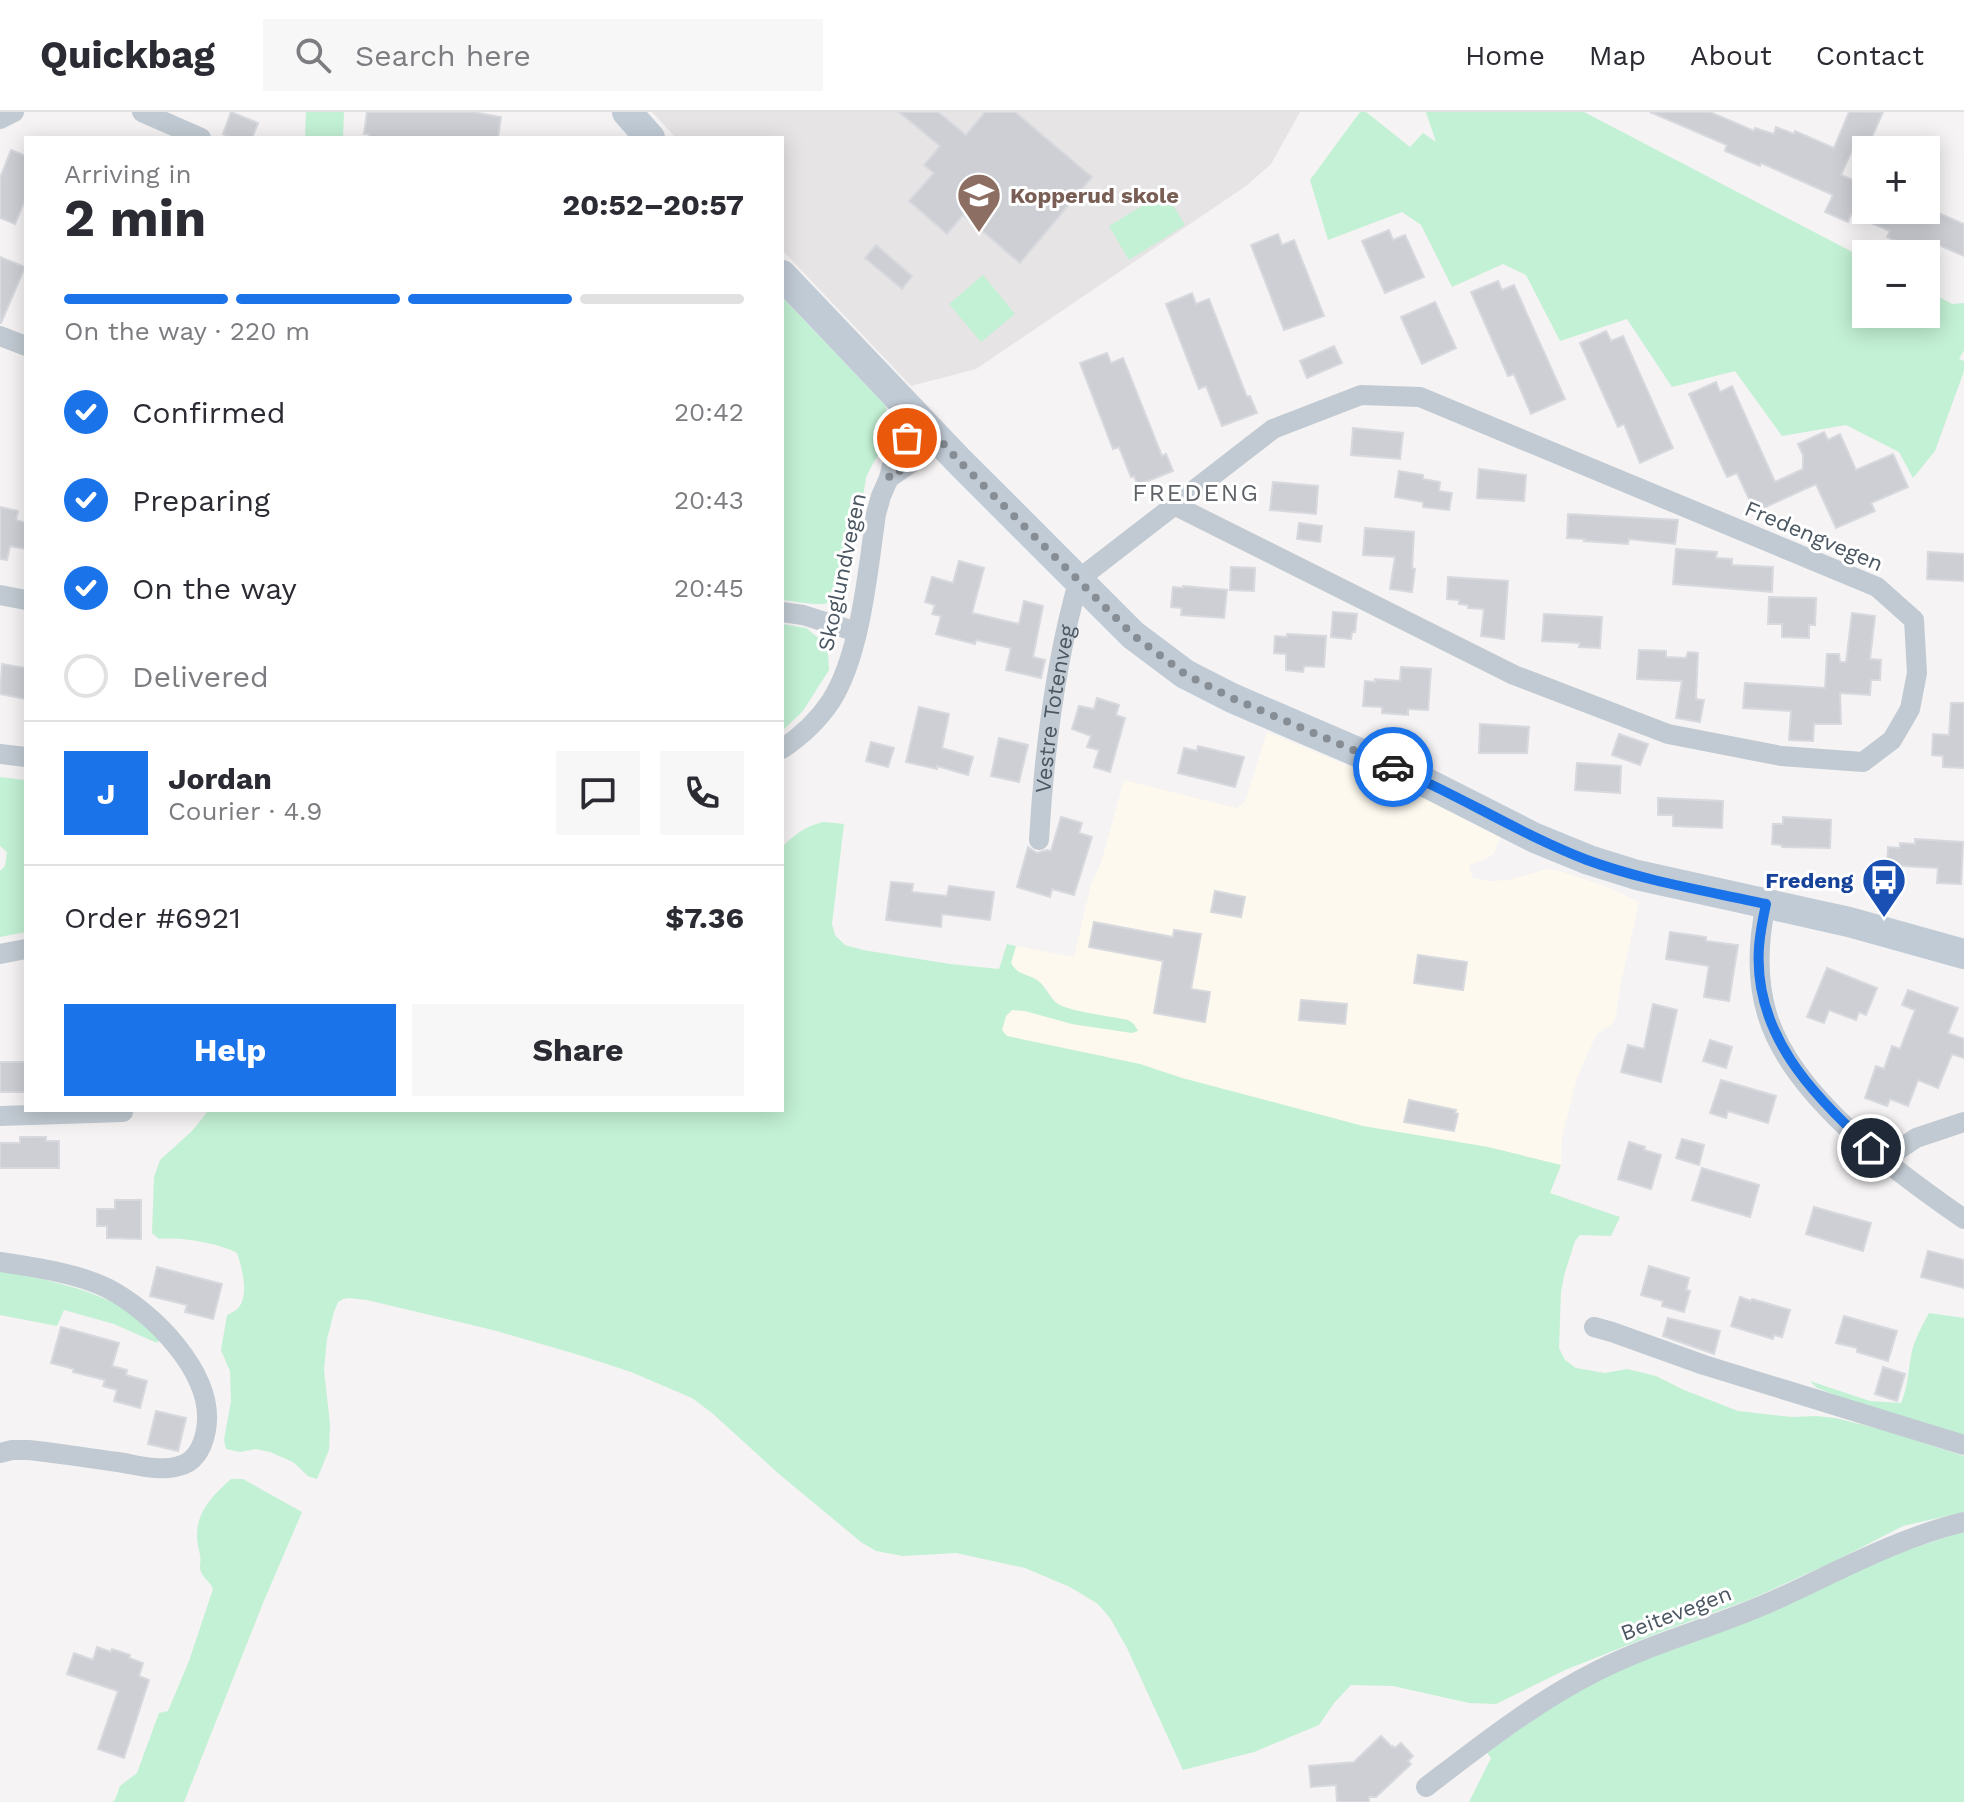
<!DOCTYPE html>
<html lang="en">
<head>
<meta charset="utf-8">
<style>
	:root { --surface:#fff; --page:#f7f7f7; --text:#2b2b33; --muted:#7c7c81; --line:#e1e1e2; --accent:#1a73e8 }
	body { margin:0; font-family:"Work Sans",sans-serif; background:var(--page); color:var(--text); height:100vh; display:flex; flex-direction:column; font-size:30px; white-space:nowrap }
	* { box-sizing:border-box; margin:0 }
	p { font-size:26px; color:var(--muted) }
	.icon { flex:none; width:44px; height:44px; fill:none; stroke:currentColor; stroke-width:2; stroke-linecap:round; stroke-linejoin:round }
	.map { position:relative; flex:1; overflow:hidden }
	.panel { position:absolute; left:24px; top:24px; width:760px; height:976px; display:flex; flex-direction:column; background:var(--surface); border-radius:0px; box-shadow:0 4px 20px #0003 }
	.panel>* { flex:none }
	.fabs { position:absolute; left:1852px; top:24px; display:grid; gap:16px }
	.fabs a { display:grid; place-items:center; width:88px; height:88px; border-radius:0px; background:var(--surface); box-shadow:0 4px 20px #0003; font-size:40px }
	.pin { position:absolute; display:grid; place-items:center; width:68px; height:68px; color:#fff; margin:-34px; border:4px solid #fff; border-radius:50%; box-shadow:0 2px 8px #0007 }
	.courier { position:absolute; display:grid; place-items:center; width:80px; height:80px; margin:-40px; border:6px solid #1a73e8; border-radius:50%; background:#fff; color:#222; box-shadow:0 2px 10px #0007 }
	.summary em { font-style:normal; font-weight:700 }
	.summary div { display:flex; flex-direction:column-reverse }
	.summary { display:flex; align-items:center; justify-content:space-between; height:136px; padding:0 40px }
	h1 { font-size:52px; font-weight:700; line-height:60px }
	.bar { display:grid; grid-template-columns:repeat(4,1fr); gap:12px 8px; align-content:center; height:96px; padding:0 40px }
	.bar i { height:10px; border-radius:6px; background:var(--line) }
	.bar .on { background:var(--accent) }
	.bar p { grid-column:span 4 }
	.line { display:flex; align-items:center; gap:20px; padding:0 40px; border-top:2px solid var(--line) }
	.line div { flex:1 }
	.round { display:grid; place-items:center; flex:none; width:84px; height:84px; border-radius:0px; background:var(--page) }
	ol { padding:0 40px; list-style:none }
	li { display:flex; align-items:center; gap:24px; height:88px }
	li p { margin-inline-start:auto }
	li .icon { padding:8px; border-radius:50%; background:var(--accent); color:#fff; stroke-width:4 }
	li:last-child { color:var(--muted) }
	li i { width:44px; height:44px; border:4px solid var(--line); border-radius:50% }
	.button { display:flex; gap:16px; margin-top:auto; padding:16px 40px }
	.button a { flex:1; height:92px; border-radius:0px; background:var(--accent); color:#fff; font-size:32px; font-weight:700; line-height:92px; text-align:center }
	.button a+a { background:var(--page); color:var(--text) }
	header { display:flex; align-items:center; gap:48px; box-sizing:border-box; height:112px; padding:0 40px; background:var(--surface); border-bottom:2px solid var(--line) }
	header strong { font-size:38px }
	nav { display:flex; gap:44px; margin-inline-start:auto; font-size:28px }
	.search { width:560px; height:72px; background:var(--page); display:flex; align-items:center; gap:20px; box-sizing:border-box; padding:0 28px; border-radius:0px; color:var(--muted); font-size:30px }
	.map>svg:first-child { display:block }
	.commercial { fill:#fdf9ef }
	.education { fill:#e6e4e5 }
	.green { fill:#c3f1d5 }
	.building { fill:#cdcfd5; stroke:#d7d9de; stroke-width:2 }
	.lines { fill:none; stroke-linecap:round; stroke-linejoin:round }
	.street { stroke:#c1cad2; stroke-width:20 }
	.secondary { stroke:#c1cbd6; stroke-width:30 }
	.done { stroke:#868d94; stroke-width:8; stroke-dasharray:0 14.4 }
	.route { stroke:#1a73e8; stroke-width:10 }
	.labels { text-anchor:middle; dominant-baseline:central; stroke-width:6; stroke-linejoin:round; paint-order:stroke }
	.education-label { font-size:22px; font-weight:bold; fill:#785e54; stroke:#fff; text-anchor:start }
	.street-label { font-size:22px; fill:#4a5661; stroke:#fff }
	.transit-label { font-size:22px; font-weight:bold; fill:#164399; stroke:#fff; text-anchor:end }
	.neighbourhood-label { font-size:24px; letter-spacing:2px; fill:#5f6368; stroke:#fff }
</style>
</head>
<body>
<header>
<strong>Quickbag</strong>
<div class="search"><svg class="icon" aria-label="search" viewBox="0 0 24 24"><circle cx="10" cy="10" r="6"/><path d="M15 15l6 6"/></svg>Search here</div>
<nav><a>Home</a><a>Map</a><a>About</a><a>Contact</a></nav>
</header>
<div class="map">
<svg width="1964" height="1690" viewBox="0 0 1964 1690">
	<rect width="100%" height="100%" fill="#f5f3f3"/>
	<!-- commercial -->
	<path class="commercial" d="M1267,620L1423,685L1501,724L1494,741L1485,747L1469,753L1473,766L1490,769L1509,768L1547,757L1560,759L1610,776L1639,790L1620,875L1616,904L1612,912L1596,923L1577,966L1562,1025L1561,1053L1488,1035L1363,1014L1182,966L1140,952L1007,924L1001,918L1006,904L1011,898L1025,899L1072,912L1132,921L1137,919L1064,895L1054,889L1048,878L1038,868L1017,860L1011,851L1016,834L1074,845L1091,772L1101,751L1124,668L1236,696L1245,690Z"/>
	<!-- education -->
	<path class="education" d="M652,0H1300L1271,52L1246,74L976,257L911,274L782,138V26H676Z"/>
	<!-- green -->
	<g class="green">
		<path d="M306,0H344L343,26H305Z"/>
		<path d="M1360,0H1366L1410,35L1423,21L1436,30L1426,0H1584L1866,147V202H1926V178L1952,192L1964,191V238L1959,247L1964,249V259L1935,339L1913,366L1899,340L1846,313L1782,324L1735,259L1672,275L1627,207L1560,229L1526,163L1503,152L1452,175L1421,113L1402,100L1328,128L1310,68Z"/>
		<path d="M1165,80L1185,113L1129,148L1109,114Z"/>
		<path d="M983,163L1015,202L981,230L949,192Z"/>
		<path d="M782,185L885,293C897,327 878,337 866,366L847,481C830,499 804,490 782,488Z"/>
		<path d="M782,512L806,516L822,529L828,542L829,558L803,599L782,619Z"/>
		<path d="M0,665L26,668V820L0,825V759L5,754L7,740L0,734Z"/>
		<path d="M823,710L844,712L832,812L835,823L845,833L863,838L950,852L999,857L1007,832L1016,834L1011,851C1019,864 1024,860 1037,868C1046,874 1049,886 1058,892C1072,900 1110,904 1128,908L1134,912L1138,919L1132,921L1072,912L1025,899L1012,898L1006,904L1002,918L1007,924L1140,952L1182,966L1363,1014L1488,1035L1561,1053L1550,1081L1620,1105L1611,1124L1580,1123L1575,1129L1565,1160L1561,1179L1559,1236L1565,1248L1576,1256L1605,1261L1627,1257L1656,1264L1684,1278L1738,1299L1792,1305L1816,1304L1835,1306L1884,1318L1964,1344V1400L1903,1414L1835,1449L1751,1487L1658,1521L1565,1558L1496,1592L1469,1591L1393,1574L1351,1573L1334,1591L1319,1613L1254,1640L1183,1658L1127,1536L1110,1506L1098,1492L1070,1475L1025,1456L956,1441L903,1444L876,1439L861,1430L779,1362L712,1301L692,1286L631,1260L579,1243L493,1218L367,1188L349,1186L343,1187L338,1190L334,1200L327,1227L324,1258L330,1312L329,1338L317,1367L308,1364L293,1350L270,1340L256,1337L240,1340L226,1337L224,1328L231,1289L230,1259L221,1238L227,1203C231,1201 236,1199 239,1195C249,1182 242,1155 237,1141C218,1131 181,1125 159,1127L152,1121L154,1065L160,1048L192,1019L209,998H782V735C795,722 806,714 823,710Z"/>
		<path d="M0,1158C46,1168 92,1176 132,1201C143,1208 152,1218 161,1226L157,1231L114,1212L64,1198L57,1214L0,1203Z"/>
		<path d="M1929,1201L1964,1206V1324L1853,1290L1817,1276L1810,1269L1870,1289L1901,1291C1909,1273 1908,1254 1913,1235C1917,1223 1923,1212 1929,1201Z"/>
		<path d="M231,1367H243L302,1400L263,1491L184,1690H112L115,1688L120,1674L137,1661L159,1601L168,1599L189,1549L213,1477C210,1469 201,1465 200,1456C200,1452 201,1447 200,1443C199,1437 197,1431 197,1425C196,1400 214,1382 231,1367Z"/>
		<path d="M1964,1419V1690H1469L1491,1646L1485,1638L1599,1565L1905,1439Z"/>
	</g>
	<!-- building -->
	<g class="building">
		<path d="M231,0L258,11L252,26H231L223,22Z"/>
		<path d="M367,0H472L501,5L498,26H368L369,22H364Z"/>
		<path d="M899,0H938L966,23L985,0H1015L1092,65L1020,151L963,103L947,122L909,89L934,61L924,53L940,34Z"/>
		<path d="M1650,0H1710L1754,19L1755,16L1774,22L1776,15L1794,22L1795,19L1834,36L1849,0H1883L1868,34L1856,29L1841,63L1866,74V98H1900L1917,105L1918,102L1936,110L1939,101L1964,112V144L1932,130L1929,137L1925,135L1923,140L1887,125L1890,119L1851,102L1848,110L1825,100L1833,83L1761,51L1760,54L1725,39L1727,33Z"/>
		<path d="M11,38L26,44V85L15,112L0,106V66Z"/>
		<path d="M1389,118L1393,128L1405,123L1424,165L1385,181L1362,129Z"/>
		<path d="M1278,122L1282,133L1294,128L1324,204L1284,218L1251,133Z"/>
		<path d="M876,133L912,164L902,177L865,146Z"/>
		<path d="M0,145L25,155L1,211H0Z"/>
		<path d="M1498,169L1502,178L1514,173L1565,287L1531,302L1514,262L1508,264L1471,180Z"/>
		<path d="M1192,181L1196,192L1209,187L1247,285L1250,284L1257,301L1222,314L1206,274L1199,277L1166,192Z"/>
		<path d="M1435,190L1456,236L1422,252L1401,205Z"/>
		<path d="M1606,219L1611,229L1623,224L1673,336L1640,351L1624,312L1618,315L1580,231Z"/>
		<path d="M1334,234L1342,251L1307,266L1300,249Z"/>
		<path d="M1107,241L1111,251L1123,246L1162,344L1166,342L1173,359L1138,373L1134,364L1131,365L1119,335L1113,337L1080,251Z"/>
		<path d="M1716,270L1720,280L1732,274L1775,370L1803,357V343L1798,332L1824,320L1828,328L1840,322L1856,358L1893,342L1908,375L1871,391L1875,399L1836,416L1816,372L1755,400L1737,361L1727,365L1689,282Z"/>
		<path d="M1353,316L1403,321L1400,347L1351,343Z"/>
		<path d="M1479,357L1526,363L1524,389L1477,386Z"/>
		<path d="M1399,359L1423,363V367L1440,370L1439,379L1452,381L1449,398L1423,395V390L1395,385Z"/>
		<path d="M1273,370L1318,374L1316,402L1270,398Z"/>
		<path d="M0,395L18,399L16,408L26,411V437L10,434L7,448L0,447Z"/>
		<path d="M1568,402L1678,408L1675,432L1629,427L1628,432L1584,429L1585,427L1567,426Z"/>
		<path d="M1299,411L1322,414L1320,430L1297,427Z"/>
		<path d="M1365,416L1414,420L1412,456L1415,457L1412,480L1390,477L1395,445L1363,443Z"/>
		<path d="M1676,437L1717,440L1716,446L1732,447V453L1773,455L1772,480L1673,472Z"/>
		<path d="M1928,440L1964,442V469L1927,467Z"/>
		<path d="M959,449L984,456L972,501L1019,512L1024,489L1043,494L1033,545L1045,548L1041,566L1006,558L1011,536L976,528L975,532L936,522L941,504L932,502L935,493L925,490L932,465L953,471Z"/>
		<path d="M1231,455L1255,456L1254,479L1230,478Z"/>
		<path d="M1448,465L1508,469L1504,527L1481,524L1484,497L1468,496V493L1459,492V488L1447,487Z"/>
		<path d="M1183,474L1227,478L1224,506L1181,503L1182,496L1171,495L1173,475L1183,476Z"/>
		<path d="M1769,485L1816,486L1815,513H1809V526L1782,525V512H1768Z"/>
		<path d="M1333,500L1357,502L1355,520H1352L1351,527L1331,525Z"/>
		<path d="M1852,501L1875,504L1870,547L1881,548L1880,568H1871L1870,583L1840,581L1841,612H1814L1813,629L1789,628L1791,599L1743,596L1745,571L1825,576L1827,542H1839L1840,550H1846Z"/>
		<path d="M1544,502L1602,505L1600,536L1579,535L1580,531L1542,529Z"/>
		<path d="M1287,522L1326,524L1324,555L1304,554L1303,560L1286,558V542L1274,541L1275,524L1287,525Z"/>
		<path d="M1639,538L1666,539V545L1686,546L1688,540L1698,541L1696,587L1704,588L1700,610L1676,606L1682,569L1637,567Z"/>
		<path d="M2,552L26,556V587L0,582Z"/>
		<path d="M1401,555L1431,557L1428,598L1408,597V603L1382,601V595L1363,594L1365,569L1375,570V567L1400,569Z"/>
		<path d="M1097,586L1119,593L1116,603L1125,606L1110,660L1094,655L1099,638L1087,635L1091,624L1072,617L1079,594L1094,597Z"/>
		<path d="M1951,591H1964V656L1943,655V644L1932,643L1933,622L1949,623Z"/>
		<path d="M919,595L949,602L942,636L973,645L968,663L937,654V657L906,650Z"/>
		<path d="M1480,612L1529,615L1527,641H1479Z"/>
		<path d="M1619,622L1648,632L1640,653L1612,643Z"/>
		<path d="M999,626L1028,633L1019,670L991,664Z"/>
		<path d="M871,630L894,636L888,655L866,649Z"/>
		<path d="M1198,634L1244,645L1235,675L1178,661L1184,636L1197,639Z"/>
		<path d="M1577,651L1621,654L1620,681L1575,678Z"/>
		<path d="M1658,686L1723,689L1722,716L1673,714V703H1658Z"/>
		<path d="M1061,705L1082,711L1079,721L1092,725L1074,783L1052,777L1050,785L1017,775L1028,735L1037,741L1047,738L1051,739Z"/>
		<path d="M1783,705L1831,708L1830,736L1782,735V733L1772,732L1773,712H1783Z"/>
		<path d="M1915,727L1963,730L1961,772L1937,771L1938,756L1887,753L1888,735L1900,736V731L1915,732Z"/>
		<path d="M891,770L913,772L912,780L947,784L949,774L994,780L990,808L942,802L941,815L886,808Z"/>
		<path d="M1215,779L1245,785L1241,805L1211,800Z"/>
		<path d="M1094,810L1173,825L1174,818L1201,822L1191,877L1210,880L1205,910L1154,901L1163,849L1089,835Z"/>
		<path d="M1670,820L1706,825V829L1738,833L1729,889L1704,885L1709,854L1666,847Z"/>
		<path d="M1418,843L1467,850L1463,878L1414,871Z"/>
		<path d="M1827,856L1877,876L1866,903L1859,900L1856,908L1829,898L1824,911L1807,905Z"/>
		<path d="M1908,878L1958,896L1948,921L1964,927V946L1952,942L1938,976L1918,968L1908,994L1890,987L1887,994L1865,986L1876,954L1884,957L1892,934L1900,937L1915,898L1902,893Z"/>
		<path d="M1301,888L1347,892L1345,912L1299,908Z"/>
		<path d="M1653,892L1677,898L1661,970L1621,960L1628,933L1644,937Z"/>
		<path d="M1710,928L1732,935L1726,956L1703,949Z"/>
		<rect x="0" y="950" width="26" height="30"/>
		<path d="M1721,968L1776,984L1768,1011L1728,999L1726,1006L1710,1001Z"/>
		<path d="M1409,988L1456,998L1455,1001L1458,1002L1454,1019L1404,1010Z"/>
		<path d="M20,1025H46V1029H59V1056H0V1031H20Z"/>
		<path d="M1682,1027L1704,1033L1699,1053L1676,1046Z"/>
		<path d="M1629,1030L1645,1035L1644,1038L1661,1043L1651,1077L1618,1067Z"/>
		<path d="M1702,1056L1759,1073L1750,1105L1692,1088Z"/>
		<path d="M115,1088H141V1127L107,1126V1114H97V1097H115Z"/>
		<path d="M1814,1095L1871,1111L1863,1139L1806,1122Z"/>
		<path d="M1928,1139L1964,1148V1176L1921,1165Z"/>
		<path d="M1649,1154L1689,1166L1686,1178L1690,1179L1684,1200L1662,1194L1663,1189L1641,1183Z"/>
		<path d="M157,1155L222,1172L213,1207L185,1200L187,1193L150,1184Z"/>
		<path d="M1740,1185L1751,1189L1752,1187L1790,1198L1782,1225L1774,1223L1773,1227L1731,1214Z"/>
		<path d="M1844,1204L1897,1219L1888,1249L1857,1240V1236L1836,1231Z"/>
		<path d="M1668,1206L1720,1219L1714,1242L1663,1224Z"/>
		<path d="M61,1215L119,1231L112,1254L127,1258L126,1263L147,1269L140,1296L114,1289L117,1278L103,1274L105,1268L73,1260L74,1257L51,1251Z"/>
		<path d="M1883,1255L1905,1262L1897,1289L1875,1282Z"/>
		<path d="M156,1299L186,1306L178,1339L148,1332Z"/>
		<path d="M97,1535L111,1540L112,1537L130,1543L129,1546L143,1551L139,1564L149,1568L124,1646L98,1637L118,1579L67,1562L74,1541L93,1548Z"/>
		<path d="M1381,1624L1392,1635L1393,1634L1395,1636L1401,1631L1413,1644L1408,1649L1411,1652L1376,1685H1369V1690H1337L1336,1673L1311,1675L1309,1654L1354,1650Z"/>
	</g>
	<g class="lines">
		<!-- street -->
		<g class="street">
			<path d="M142,0L201,26"/>
			<path d="M0,7L14,0"/>
			<path d="M0,224L26,234"/>
			<path d="M889,366L908,353L939,327"/>
			<path d="M0,483L26,488"/>
			<path d="M782,500L803,503L857,520"/>
			<path d="M782,637C800,625 819,607 831,589C861,542 868,457 876,402L881,384L889,366L894,345L907,326L924,310"/>
			<path d="M0,642L26,645"/>
			<path id="s1" d="M1039,728C1044,640 1055,551 1079,467L1273,317L1361,283L1420,285L1877,475L1914,508L1917,561L1910,597L1892,628L1863,650L1781,644L1668,622L1514,563L1176,394"/>
			<path d="M1766,792C1758,829 1756,865 1767,902C1791,984 1896,1060 1964,1107"/>
			<path d="M0,842L26,837"/>
			<path d="M0,1004L123,1000"/>
			<path d="M1885,1047L1916,1026L1964,1010"/>
			<path d="M0,1150C33,1155 76,1161 107,1176C152,1199 216,1262 206,1318C203,1334 196,1350 179,1354C160,1360 137,1353 118,1350C88,1346 58,1341 28,1338H12L0,1341"/>
			<path d="M1594,1215L1612,1220L1704,1253L1964,1333"/>
			<path d="M1426,1675C1481,1633 1535,1590 1597,1559C1654,1530 1715,1515 1773,1489C1835,1461 1897,1426 1964,1410"/>
		</g>
		<!-- secondary -->
		<g class="secondary">
			<path d="M627,0L650,26"/>
			<path d="M782,163L958,348L1133,523L1185,562L1232,586L1411,663L1535,726L1589,748L1637,763L1849,810L1964,842"/>
		</g>
	</g>
	<g class="lines">
		<!-- done -->
		<path class="done" d="M907,326L894,345L889,366L908,353L939,327L958,348L1133,523L1185,562L1232,586L1393,655"/>
		<!-- route -->
		<path class="route" d="M1393,655C1459,683 1520,722 1587,748C1644,769 1707,779 1766,792C1763,806 1760,820 1759,835C1753,921 1812,983 1871,1036"/>
	</g>
	<!-- icons -->
	<defs>
		<g id="school-pin" transform="scale(2.3)"><path d="M0 17L-7.5 6A9.5 9.5 0 1 1 7.5 6Z" fill="#8d6e63" stroke="#fff"/><path d="M0-5L7-2L0 1L-7-2ZM-4 1L0 2.5L4 1V4Q0 6-4 4Z" fill="#fff"/></g>
		<g id="bus-pin" transform="scale(2.3)"><path d="M0 17L-7.5 6A9.5 9.5 0 1 1 7.5 6Z" fill="#1a4fb4" stroke="#fff"/><path d="M-5-6H5V4H4V6H2V4H-2V6H-4V4H-5ZM-3.5-4V0h7V-4ZM-3.5 1.2v1.5H-2V1.2ZM2 1.2v1.5H3.5V1.2Z" fill="#fff"/></g>
	</defs>
	<g fill-rule="evenodd">
		<use href="#school-pin" x="979" y="83"/>
		<use href="#bus-pin" x="1884" y="768"/>
	</g>
	<g class="labels">
		<!-- education labels -->
		<g class="education-label">
			<text x="1010" y="83">Kopperud skole</text>
		</g>
		<!-- street labels -->
		<g class="street-label">
			<text transform="translate(1814 424) rotate(23)">Fredengvegen</text>
			<text transform="translate(842 460) rotate(-78)">Skoglundvegen</text>
			<text stroke="none"><textPath href="#s1" startOffset="132">Vestre Totenveg</textPath></text>
			<text transform="translate(1676 1501) rotate(-21)">Beitevegen</text>
		</g>
		<!-- transit labels -->
		<g class="transit-label">
			<text x="1853" y="768">Fredeng</text>
		</g>
		<!-- neighbourhood labels -->
		<g class="neighbourhood-label">
			<text x="1196" y="381">FREDENG</text>
		</g>
	</g>
</svg>
<div class="fabs">
<a>+</a>
<a>−</a>
</div>
<div class="pin" style="left:907px;top:326px;background:#ea580c"><svg class="icon" aria-label="bag" viewBox="0 0 24 24"><path d="M5 8h14l-1 12H6zM9 8a3 3 0 0 1 6 0"/></svg></div>
<div class="pin" style="left:1871px;top:1036px;background:#1f2937"><svg class="icon" aria-label="home" viewBox="0 0 24 24"><path d="M3 11l9-7 9 7M6 9v11h12V9"/></svg></div>
<div class="courier" style="left:1393px;top:655px"><svg class="icon" aria-label="car" viewBox="0 0 24 24"><path d="M5 17H2v-5l4-1 3-4h7l3 4 3 1v5h-3M9 17h6M6 11h13"/><circle cx="7" cy="17" r="2"/><circle cx="17" cy="17" r="2"/></svg></div>
<section class="panel">
<div class="summary"><div><h1>2 min</h1><p>Arriving in</p></div><em>20:52–20:57</em></div>
<div class="bar"><i class="on"></i><i class="on"></i><i class="on"></i><i></i><p>On the way · 220 m</p></div>
<ol>
<li><svg class="icon" aria-label="check" viewBox="0 0 24 24"><path d="M5 12l5 5 9-10"/></svg>Confirmed<p>20:42</p></li>
<li><svg class="icon" aria-label="check" viewBox="0 0 24 24"><path d="M5 12l5 5 9-10"/></svg>Preparing<p>20:43</p></li>
<li><svg class="icon" aria-label="check" viewBox="0 0 24 24"><path d="M5 12l5 5 9-10"/></svg>On the way<p>20:45</p></li>
<li><i></i>Delivered</li>
</ol>
<div class="line" style="height:144px"><b class="round" style="background:var(--accent);color:#fff">J</b><div><b>Jordan</b><p>Courier · 4.9</p></div><a class="round"><svg class="icon" aria-label="chat" viewBox="0 0 24 24"><path d="M4 5h16v11H9l-5 4z"/></svg></a><a class="round"><svg class="icon" aria-label="phone" viewBox="0 0 24 24"><path d="M5 4h4l2 5-3 2q2 4 5 5l2-3 5 2v4C11 20 4 13 5 4z"/></svg></a></div>
<div class="line" style="height:104px"><div>Order #6921</div><b>$7.36</b></div>
<div class="button"><a>Help</a><a>Share</a></div>
</section>
</div>
</body>
</html>
